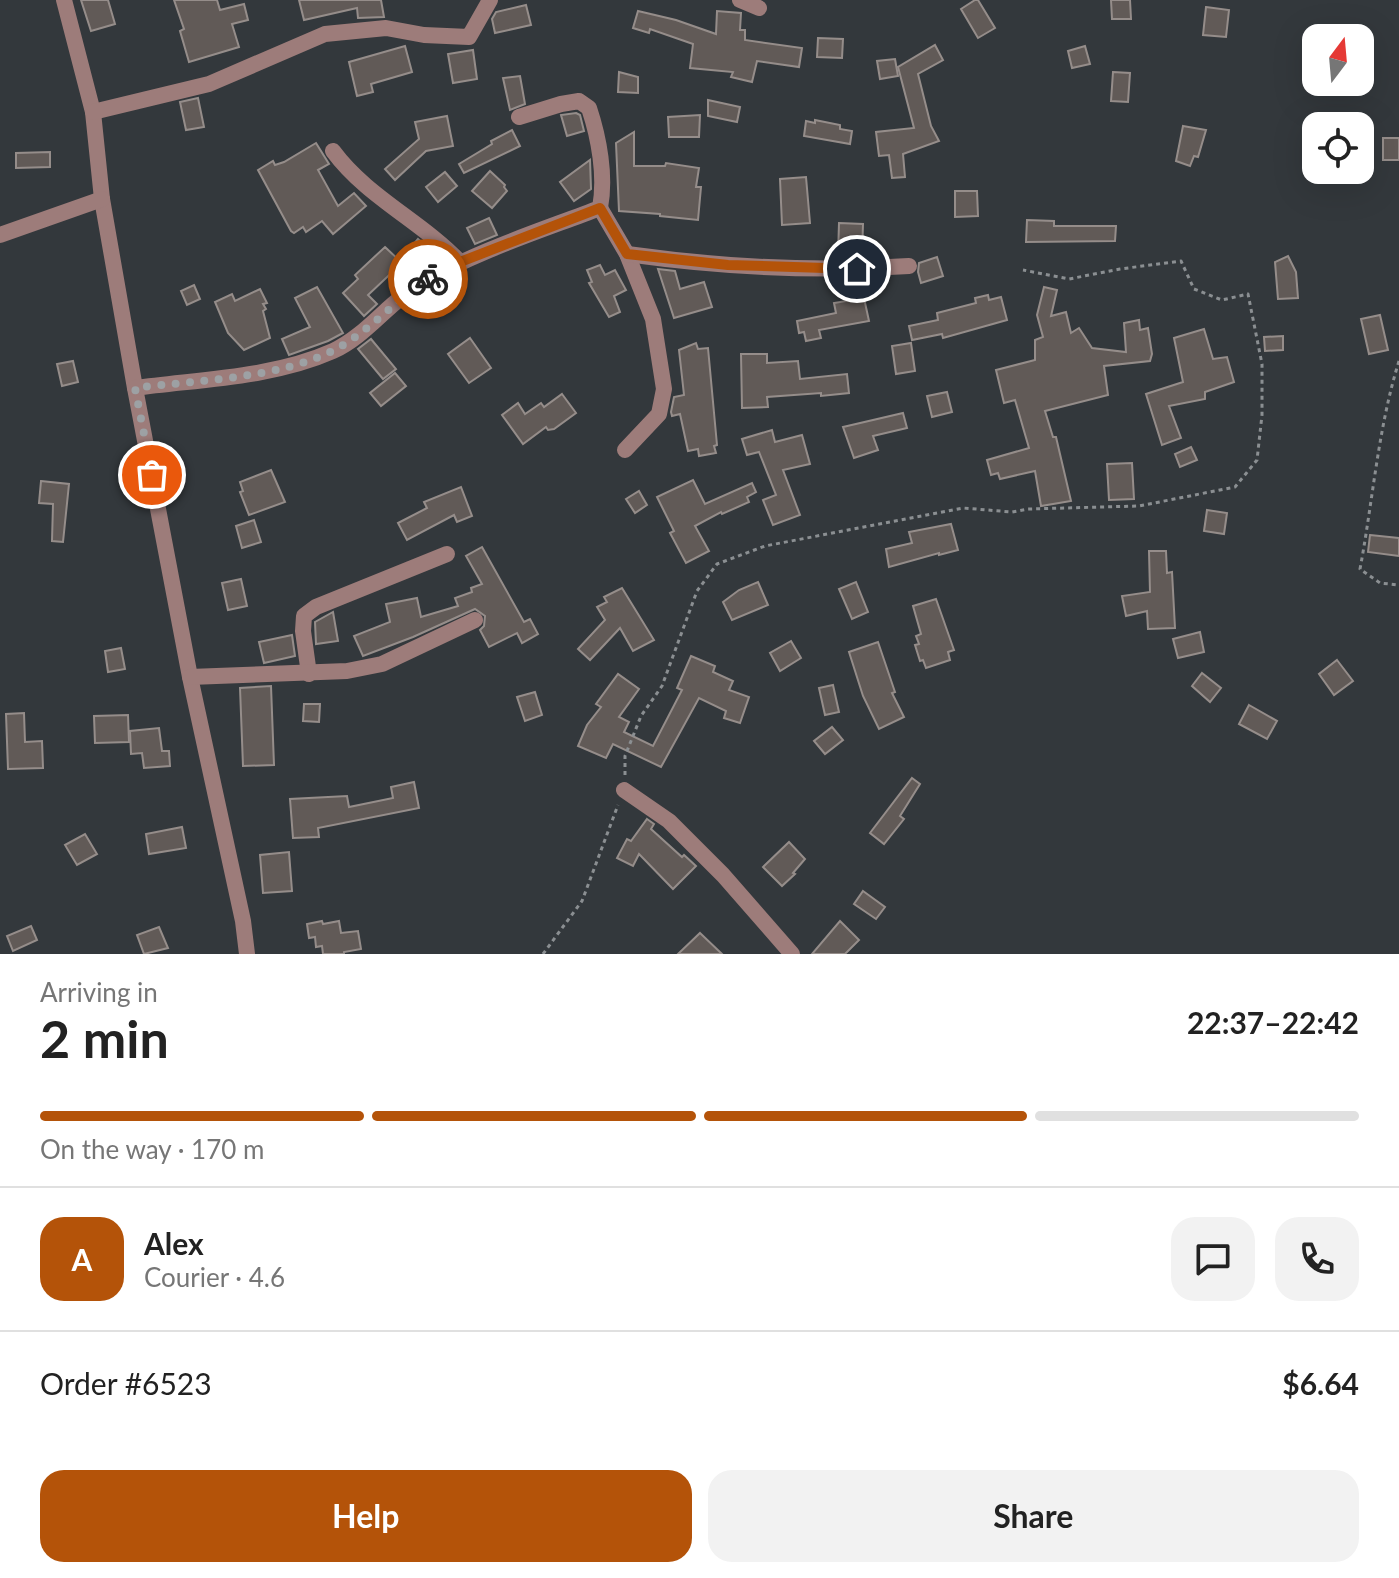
<!DOCTYPE html>
<html lang="en">
<head>
<meta charset="utf-8">
<style>
	:root { --surface:#fff; --page:#f2f2f2; --text:#222; --muted:#767676; --line:#e0e0e0; --accent:#b45309 }
	body { margin:0; font-family:Lato,sans-serif; background:var(--page); color:var(--text); height:100vh; display:flex; flex-direction:column; font-size:30px; white-space:nowrap }
	* { box-sizing:border-box; margin:0 }
	p { font-size:26px; color:var(--muted) }
	.icon { flex:none; width:44px; height:44px; fill:none; stroke:currentColor; stroke-width:2; stroke-linecap:round; stroke-linejoin:round }
	.map { position:relative; height:954px; overflow:hidden }
	.sheet { display:flex; flex-direction:column; background:var(--surface); flex:1 }
	.sheet>* { flex:none }
	.needle { width:52px; rotate:16deg }
	.fabs { position:absolute; left:1302px; top:24px; display:grid; gap:16px }
	.fabs a { display:grid; place-items:center; width:72px; height:72px; border-radius:16px; background:var(--surface); box-shadow:0 8px 32px #0002; font-size:40px }
	.pin { position:absolute; display:grid; place-items:center; width:68px; height:68px; color:#fff; margin:-34px; border:4px solid #fff; border-radius:50%; box-shadow:0 2px 8px #0007 }
	.courier { position:absolute; display:grid; place-items:center; width:80px; height:80px; margin:-40px; border:6px solid #b45309; border-radius:50%; background:#fff; color:#222; box-shadow:0 2px 10px #0007 }
	.head em { font-style:normal; font-weight:700 }
	.head div { display:flex; flex-direction:column-reverse }
	.head { display:flex; align-items:center; justify-content:space-between; height:136px; padding:0 40px }
	h1 { font-size:52px; font-weight:700; line-height:60px }
	.bar { display:grid; grid-template-columns:repeat(4,1fr); gap:12px 8px; align-content:center; height:96px; padding:0 40px }
	.bar i { height:10px; border-radius:6px; background:var(--line) }
	.bar .active { background:var(--accent) }
	.bar p { grid-column:span 4 }
	.line { display:flex; align-items:center; gap:20px; padding:0 40px; border-top:2px solid var(--line) }
	.line div { flex:1 }
	.round { display:grid; place-items:center; flex:none; width:84px; height:84px; border-radius:24px; background:var(--page) }
	.action { display:flex; gap:16px; margin-top:auto; padding:16px 40px }
	.action a { flex:1; height:92px; border-radius:24px; background:var(--accent); color:#fff; font-size:32px; font-weight:700; line-height:92px; text-align:center }
	.action a+a { background:var(--page); color:var(--text) }
	.map>svg:first-child { display:block }
	.building { fill:#615a57; stroke:#958d8a; stroke-width:2 }
	.lines { fill:none; stroke-linecap:round; stroke-linejoin:round }
	.path { stroke:#8b8f92; stroke-width:3; stroke-dasharray:4 4; stroke-linecap:butt }
	.street { stroke:#9d7c7a; stroke-width:16 }
	.done { stroke:#9da1a4; stroke-width:8; stroke-dasharray:0 14.4 }
	.route { stroke:#b45309; stroke-width:10 }
</style>
</head>
<body>
<div class="map">
<svg width="1399" height="954" viewBox="0 0 1399 954">
	<rect width="100%" height="100%" fill="#33383c"/>
	<!-- building -->
	<g class="building">
		<path d="M81,0H108L115,24L91,31Z"/>
		<path d="M174,0H217L220,10L244,4L248,20L232,24L239,47L189,62L180,31L184,29Z"/>
		<path d="M299,0H381L384,17L358,18L357,8L304,20Z"/>
		<path d="M975,0H978L995,28L978,38L961,9Z"/>
		<path d="M1111,0H1130L1131,19H1112Z"/>
		<path d="M526,5L531,25L495,33L492,19L496,12Z"/>
		<path d="M1206,7L1229,10L1226,37L1203,35Z"/>
		<path d="M638,11L676,20L716,34L717,11L741,13L740,30H745V40L802,48L799,67L757,61L752,82L731,77L733,72L690,68L693,44L650,29L649,33L633,28Z"/>
		<path d="M818,38L843,39L842,58L817,57Z"/>
		<path d="M935,45L943,60L918,74L931,126L939,141L903,154L905,177L892,178L889,155L879,156L876,132L914,128L898,67Z"/>
		<path d="M405,46L412,72L371,84L373,92L357,96L349,62Z"/>
		<path d="M1085,46L1090,64L1072,68L1068,51Z"/>
		<path d="M473,50L477,79L453,83L448,54Z"/>
		<path d="M895,59L898,76L880,79L877,61Z"/>
		<path d="M619,72L638,77V93L618,92Z"/>
		<path d="M1113,72L1130,73L1128,102L1111,101Z"/>
		<path d="M520,76L525,104L510,110L503,78Z"/>
		<path d="M198,98L204,127L186,130L180,102Z"/>
		<path d="M708,100L740,107L737,122L708,116Z"/>
		<path d="M576,113L580,115L584,131L567,136L561,115Z"/>
		<path d="M700,115L699,137H669L668,117Z"/>
		<path d="M447,116L453,146L426,151L395,180L385,169L419,139L415,122Z"/>
		<path d="M815,120L840,125V129L852,131L850,144L804,136L806,121L815,123Z"/>
		<path d="M1183,126L1206,130L1198,157L1194,156L1190,166L1176,161Z"/>
		<path d="M512,130L520,146L464,173L459,164L492,144L491,141Z"/>
		<path d="M634,132V166H665L666,163L699,168L696,187H701L698,220L660,216V214L619,211L616,143Z"/>
		<rect x="1383" y="138" width="16" height="22"/>
		<path d="M316,143L329,164L318,170L338,206L354,193L366,206L333,234L322,221L306,232L303,227L294,233L291,231L258,170L273,161L275,165L284,162Z"/>
		<path d="M50,152V167L16,168V153Z"/>
		<path d="M590,160L591,189L574,201L560,182Z"/>
		<path d="M490,171L505,185L504,187L507,191L492,208L472,191Z"/>
		<path d="M445,172L457,186L438,202L426,187Z"/>
		<path d="M806,177L810,223L782,225L780,179Z"/>
		<path d="M955,191H977L978,216L955,217Z"/>
		<path d="M489,218L497,235L475,244L467,228Z"/>
		<path d="M1027,220L1054,221V226H1116L1115,241L1026,242Z"/>
		<path d="M839,223L863,224L862,256L838,255Z"/>
		<path d="M418,239L434,253L417,272L401,259Z"/>
		<path d="M385,247L402,263L368,295L377,304L364,316L343,293L358,279L355,275Z"/>
		<path d="M1288,256L1296,272L1298,298L1278,299L1275,262Z"/>
		<path d="M937,257L943,276L921,283L918,272L919,263Z"/>
		<path d="M600,265L605,275L615,270L626,290L614,296L620,312L609,317L589,283L592,282L587,270Z"/>
		<path d="M658,269L675,271L680,289L704,282L712,307L674,318Z"/>
		<path d="M194,285L200,299L187,305L181,291Z"/>
		<path d="M317,287L343,333L328,341L289,355L282,339L310,327L295,298Z"/>
		<path d="M1044,287L1057,290L1051,316L1066,312L1071,333L1079,328L1092,348L1126,352L1124,323L1139,320L1140,330L1148,328L1152,354L1150,361L1104,366L1108,395L1045,411L1053,437H1056L1071,501L1041,506L1035,471L1000,479L998,473L991,475L987,460L1029,448L1015,400L1004,403L996,370L1035,360V340L1043,337L1037,315Z"/>
		<path d="M260,289L267,303L263,304L266,309L263,311L270,338L244,350L228,333L215,302L232,294L235,301Z"/>
		<path d="M988,295L989,300L1001,297L1007,320L943,338L942,334L912,340L909,326L938,320L937,313L976,303L975,298Z"/>
		<path d="M864,298L869,321L819,330L821,338L806,341L804,332L799,333L797,321L836,313L834,303Z"/>
		<path d="M1380,315L1388,350L1369,354L1361,319Z"/>
		<path d="M1204,329L1213,359L1227,357L1234,382L1205,392V399L1169,406L1181,438L1162,445L1146,394L1183,382L1174,338Z"/>
		<path d="M1283,336V350L1265,351L1264,337Z"/>
		<path d="M470,338L491,368L469,383L448,354Z"/>
		<path d="M371,339L396,369L383,379L358,349Z"/>
		<path d="M696,343L698,349L708,348L717,445L714,446L716,453L699,456L698,449L688,451L680,414L672,416L671,412L674,397L684,395L679,350Z"/>
		<path d="M911,343L915,371L896,374L892,346Z"/>
		<path d="M741,354H767V363L798,361L800,379L847,374L849,393L821,396V393L767,397L768,407L742,408Z"/>
		<path d="M73,361L78,382L62,386L57,364Z"/>
		<path d="M395,373L406,386L381,406L370,393Z"/>
		<path d="M947,392L952,412L932,417L927,396Z"/>
		<path d="M562,394L576,413L554,429L548,430L546,427L523,444L502,415L518,403L525,414L541,403L544,407Z"/>
		<path d="M903,413L907,428L873,436L878,450L854,458L843,427Z"/>
		<path d="M772,430L775,442L802,435L810,464L783,470L800,515L773,525L763,500L776,495L759,452L747,455L742,439Z"/>
		<path d="M1191,447L1197,460L1180,467L1175,454Z"/>
		<path d="M1132,463L1134,499L1109,500L1107,464Z"/>
		<path d="M271,470L285,502L249,515L240,492L243,491L240,482Z"/>
		<path d="M693,480L705,504L752,483L756,492L747,497L749,502L722,514L721,512L695,526L709,551L686,563L670,533L674,531L657,497Z"/>
		<path d="M41,481L69,484L63,542L52,541L53,504L39,503Z"/>
		<path d="M461,487L472,516L457,522L454,515L407,540L398,523L427,508L424,502Z"/>
		<path d="M639,491L647,505L635,513L626,499Z"/>
		<path d="M1207,510L1227,513L1224,534L1204,531Z"/>
		<path d="M254,520L261,542L242,548L236,526Z"/>
		<path d="M951,524L958,550L939,555V553L889,567L886,549L912,543L909,532Z"/>
		<path d="M1370,535L1399,538V556L1368,552Z"/>
		<path d="M482,547L524,622L530,619L538,634L522,643L517,633L489,647L480,630L484,626L485,616L475,609L413,637L363,656L354,636L390,622L386,604L417,598L421,617L458,606L455,598L472,592L471,588L482,584L466,556Z"/>
		<path d="M1149,551H1166L1167,573L1172,572L1175,628L1148,629L1147,611L1126,616L1122,596L1150,592Z"/>
		<path d="M241,579L247,606L228,610L222,583Z"/>
		<path d="M758,582L768,605L732,620L723,602L739,590Z"/>
		<path d="M856,582L868,612L852,619L839,589Z"/>
		<path d="M622,588L654,640L633,651L620,628L590,660L578,649L605,620L597,607L607,602L604,597Z"/>
		<path d="M936,599L954,650L948,652L950,660L926,668L923,660L920,661L915,645L919,644L916,636L921,634L913,606Z"/>
		<path d="M333,612L338,641L316,644L315,622Z"/>
		<path d="M1200,632L1204,652L1178,658L1173,639Z"/>
		<path d="M292,635L295,656L264,663L259,642Z"/>
		<path d="M791,641L801,658L780,671L770,653Z"/>
		<path d="M878,642L895,692L892,693L904,717L879,729L863,696L849,652Z"/>
		<path d="M121,648L125,669L108,672L105,651Z"/>
		<path d="M691,656L715,666L713,672L733,681L729,690L749,697L740,723L724,718L726,711L699,698L661,767L613,744L606,758L578,746L587,725L601,707L596,704L618,674L639,689L619,717L629,722L624,732L653,746L682,690L677,688Z"/>
		<path d="M1337,660L1353,681L1334,695L1319,674Z"/>
		<path d="M1202,673L1221,688L1210,702L1192,686Z"/>
		<path d="M833,685L839,712L825,715L819,688Z"/>
		<path d="M271,686L274,765L243,766L240,688Z"/>
		<path d="M535,692L542,715L525,721L517,697Z"/>
		<path d="M304,704H320L319,722L303,721Z"/>
		<path d="M1249,705L1277,721L1267,739L1239,724Z"/>
		<path d="M24,713L25,742L42,741L43,768L8,769L6,714Z"/>
		<path d="M128,715L129,742L95,743L94,716Z"/>
		<path d="M832,727L843,740L825,754L814,741Z"/>
		<path d="M159,728L162,751H169L170,766L144,768L142,753L131,754L130,731Z"/>
		<path d="M912,778L920,784L900,816L904,819L884,844L870,833Z"/>
		<path d="M414,782L419,808L318,828L319,837L293,838L290,799L347,796L349,807L393,798L391,787Z"/>
		<path d="M647,819L654,824L651,829L682,857L684,855L696,866L673,889L639,854L633,866L617,858L627,839L631,841Z"/>
		<path d="M182,827L186,848L149,854L146,834Z"/>
		<path d="M85,834L97,854L77,865L65,845Z"/>
		<path d="M789,842L805,859L793,873L795,874L782,886L763,867Z"/>
		<path d="M289,852L292,891L263,893L260,855Z"/>
		<path d="M863,891L885,907L876,919L854,904Z"/>
		<path d="M322,921L323,924L339,921L341,933L358,931L361,949L344,952V954H323L322,946L316,947L315,937L309,938L307,924Z"/>
		<path d="M840,921L859,940L845,954H812Z"/>
		<path d="M31,926L37,940L13,951L7,936Z"/>
		<path d="M159,927L168,948L144,954L137,935Z"/>
		<path d="M700,933L722,954H678Z"/>
	</g>
	<g class="lines">
		<!-- path -->
		<g class="path">
			<path d="M1399,361C1378,428 1373,500 1360,569L1380,583L1399,585"/>
			<path d="M625,775V756L641,716L662,686L697,591L717,564L765,546L963,508L1012,512L1028,509L1139,506L1235,487L1257,460L1262,415V364L1248,294L1222,300L1194,289L1181,261L1120,269L1069,279L1023,270"/>
			<path d="M543,954L582,901L618,805"/>
		</g>
		<!-- street -->
		<g class="street">
			<path d="M64,0L93,112L102,199L135,388L190,677L243,921L247,954"/>
			<path d="M740,0L759,8"/>
			<path d="M93,112L209,84L325,34L386,28L424,35L469,37L490,0"/>
			<path d="M333,151C367,197 421,221 460,262"/>
			<path d="M600,208L627,254L653,319L664,389L659,414L625,450"/>
			<path d="M0,235L102,199"/>
			<path d="M627,254C720,267 815,272 909,266"/>
			<path d="M135,388C200,379 272,378 333,351C366,336 389,302 420,284C476,251 540,231 600,208C606,176 599,138 589,108L579,101L561,104L519,117"/>
			<path d="M309,674L303,631L304,616L316,607L447,554"/>
			<path d="M190,677L347,671L382,664L475,620"/>
			<path d="M624,790L669,821L723,875L792,954"/>
		</g>
	</g>
	<g class="lines">
		<!-- done -->
		<path class="done" d="M152,475L135,388C198,380 278,379 334,350C361,337 393,305 417,285L428,279"/>
		<!-- route -->
		<path class="route" d="M428,279L460,262L600,208L627,254L728,265L857,269"/>
	</g>
</svg>
<div class="fabs">
<a><svg class="needle" viewBox="-14 -14 28 28"><path d="M0-13l5 13h-10z" fill="#e53935"/><path d="M0 13l5-13h-10z" fill="#767676"/></svg></a>
<a><svg class="icon" aria-label="locate" viewBox="0 0 24 24"><circle cx="12" cy="12" r="6"/><path d="M12 2v4M12 18v4M2 12h4M18 12h4"/></svg></a>
</div>
<div class="pin" style="left:152px;top:475px;background:#ea580c"><svg class="icon" aria-label="bag" viewBox="0 0 24 24"><path d="M5 8h14l-1 12H6zM9 8a3 3 0 0 1 6 0"/></svg></div>
<div class="pin" style="left:857px;top:269px;background:#1f2937"><svg class="icon" aria-label="home" viewBox="0 0 24 24"><path d="M3 11l9-7 9 7M6 9v11h12V9"/></svg></div>
<div class="courier" style="left:428px;top:279px"><svg class="icon" aria-label="bike" viewBox="0 0 24 24"><circle cx="6" cy="16" r="4"/><circle cx="18" cy="16" r="4"/><path d="M6 16l4-8h5l3 8M10 8l3 8H6M13 5h3"/></svg></div>
</div>
<section class="sheet">
<div class="head"><div><h1>2 min</h1><p>Arriving in</p></div><em>22:37–22:42</em></div>
<div class="bar"><i class="active"></i><i class="active"></i><i class="active"></i><i></i><p>On the way · 170 m</p></div>
<div class="line" style="height:144px"><b class="round" style="background:var(--accent);color:#fff">A</b><div><b>Alex</b><p>Courier · 4.6</p></div><a class="round"><svg class="icon" aria-label="chat" viewBox="0 0 24 24"><path d="M4 5h16v11H9l-5 4z"/></svg></a><a class="round"><svg class="icon" aria-label="phone" viewBox="0 0 24 24"><path d="M5 4h4l2 5-3 2q2 4 5 5l2-3 5 2v4C11 20 4 13 5 4z"/></svg></a></div>
<div class="line" style="height:104px"><div>Order #6523</div><b>$6.64</b></div>
<div class="action"><a>Help</a><a>Share</a></div>
</section>
</body>
</html>
